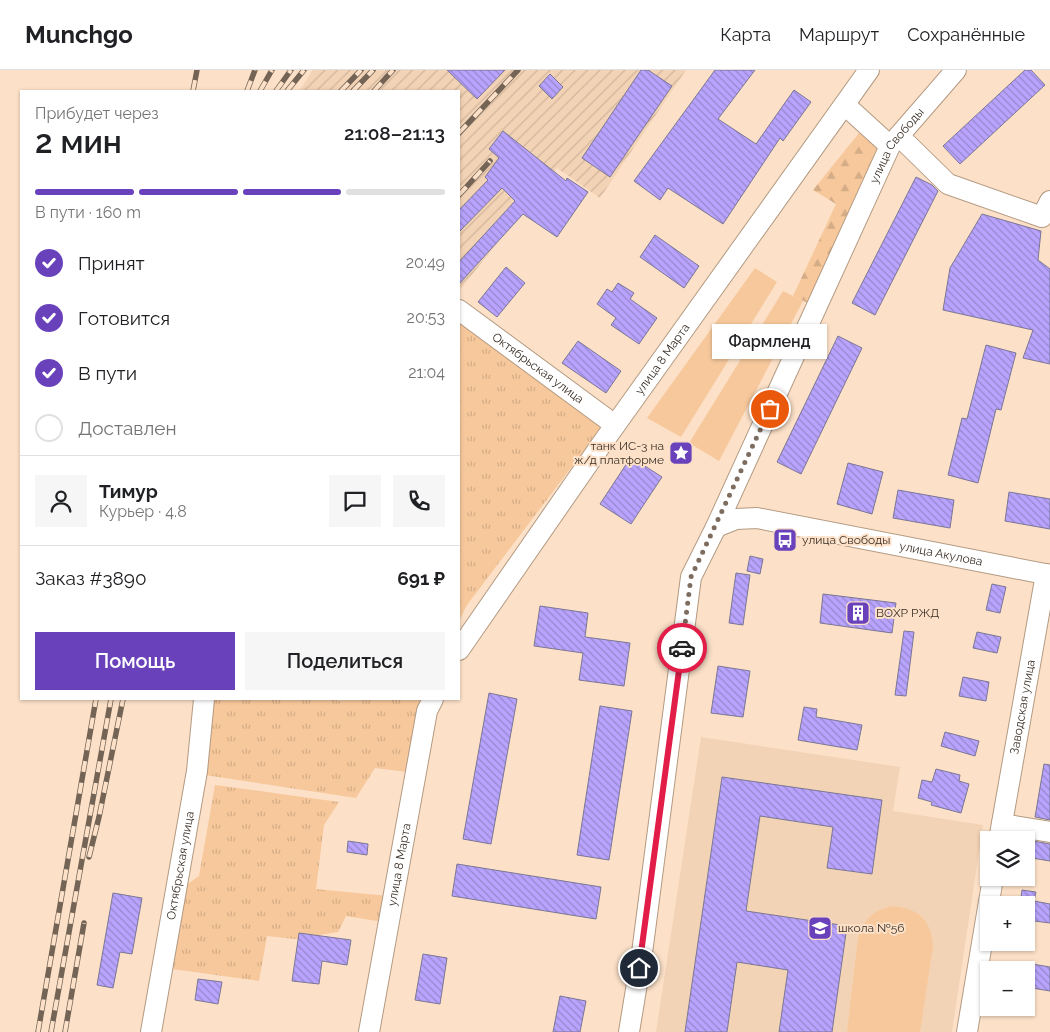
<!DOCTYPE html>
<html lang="ru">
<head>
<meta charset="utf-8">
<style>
	:root { --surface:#fff; --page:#f6f6f6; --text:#202124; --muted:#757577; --line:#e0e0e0; --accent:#6942bb }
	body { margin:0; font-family:Raleway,sans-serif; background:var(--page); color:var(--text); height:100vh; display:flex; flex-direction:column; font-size:19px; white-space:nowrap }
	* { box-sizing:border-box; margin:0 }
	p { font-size:16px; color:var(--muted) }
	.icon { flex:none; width:28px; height:28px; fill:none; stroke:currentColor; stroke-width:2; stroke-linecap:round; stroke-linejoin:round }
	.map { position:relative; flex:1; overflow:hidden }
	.sheet { position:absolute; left:20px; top:20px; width:440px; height:610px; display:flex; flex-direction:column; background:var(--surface); border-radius:0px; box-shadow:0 1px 4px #0004 }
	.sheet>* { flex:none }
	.controls { position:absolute; left:980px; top:761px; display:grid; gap:10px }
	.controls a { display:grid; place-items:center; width:55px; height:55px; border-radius:0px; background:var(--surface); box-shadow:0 1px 4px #0004; font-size:25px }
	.pin { position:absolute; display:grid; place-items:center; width:42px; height:42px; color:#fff; margin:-21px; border:2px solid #fff; border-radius:50%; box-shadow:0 1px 5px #0007 }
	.courier { position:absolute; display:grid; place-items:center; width:50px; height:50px; margin:-25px; border:4px solid #e11d48; border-radius:50%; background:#fff; color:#222; box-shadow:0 1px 6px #0007 }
	.bubble { position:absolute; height:35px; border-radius:0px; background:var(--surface); box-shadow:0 1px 4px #0004; font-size:16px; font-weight:600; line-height:35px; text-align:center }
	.overview em { font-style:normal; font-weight:600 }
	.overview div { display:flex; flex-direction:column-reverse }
	.overview { display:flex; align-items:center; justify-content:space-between; height:85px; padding:0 15px }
	h1 { font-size:32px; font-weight:600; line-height:38px }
	.bar { display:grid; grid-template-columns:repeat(4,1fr); gap:8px 5px; align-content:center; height:60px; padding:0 15px }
	.bar i { height:6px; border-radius:4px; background:var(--line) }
	.bar .selected { background:var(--accent) }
	.bar p { grid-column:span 4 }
	.line { display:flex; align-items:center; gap:12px; padding:0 15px; border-top:1px solid var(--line) }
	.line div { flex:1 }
	.round { display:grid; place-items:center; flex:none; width:52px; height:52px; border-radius:0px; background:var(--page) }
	ol { padding:0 15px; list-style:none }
	li { display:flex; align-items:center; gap:15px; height:55px }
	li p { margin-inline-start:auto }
	li .icon { padding:5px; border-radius:50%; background:var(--accent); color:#fff; stroke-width:4 }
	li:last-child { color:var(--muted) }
	li i { width:28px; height:28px; border:2px solid var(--line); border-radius:50% }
	.cta { display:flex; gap:10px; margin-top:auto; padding:10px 15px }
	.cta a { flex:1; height:58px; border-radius:0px; background:var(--accent); color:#fff; font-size:20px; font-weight:600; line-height:58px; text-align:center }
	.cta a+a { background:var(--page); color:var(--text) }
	header { display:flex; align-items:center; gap:30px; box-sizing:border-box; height:70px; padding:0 25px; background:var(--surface); border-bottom:1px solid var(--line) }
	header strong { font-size:24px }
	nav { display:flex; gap:28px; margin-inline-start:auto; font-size:18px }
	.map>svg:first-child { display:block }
	.built { fill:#f3d3b5 }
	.industrial { fill:url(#industrial-furrows) }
	.grass { fill:#f7c89b }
	.forest { fill:url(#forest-firs) }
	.park { fill:url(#park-tufts) }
	.building { fill:url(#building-back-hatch); stroke:#7b7693 }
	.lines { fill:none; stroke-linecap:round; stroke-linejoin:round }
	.minor-casing { stroke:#b39a82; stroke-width:22 }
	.minor { stroke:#fff; stroke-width:20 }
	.rail-casing { stroke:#746456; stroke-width:5.5 }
	.rail { stroke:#fce1c8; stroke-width:4; stroke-dasharray:11; stroke-linecap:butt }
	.done { stroke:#7e6d5f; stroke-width:5; stroke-dasharray:0 9 }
	.route { stroke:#e11d48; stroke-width:6 }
	.labels { text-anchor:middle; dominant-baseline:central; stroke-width:4; stroke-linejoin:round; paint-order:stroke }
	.street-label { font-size:12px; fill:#3a2f26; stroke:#fce1c8 }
	.poi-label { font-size:12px; fill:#3a2f26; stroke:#fce1c8; text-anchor:start }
</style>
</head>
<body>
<header>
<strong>Munchgo</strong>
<nav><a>Карта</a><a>Маршрут</a><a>Сохранённые</a></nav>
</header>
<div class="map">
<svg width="1050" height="962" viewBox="0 0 1050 962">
	<defs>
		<pattern id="industrial-furrows" width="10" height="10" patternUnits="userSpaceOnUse" patternTransform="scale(1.25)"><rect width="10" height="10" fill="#f3d3b5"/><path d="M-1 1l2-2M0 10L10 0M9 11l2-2" fill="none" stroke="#d1b59c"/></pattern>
		<pattern id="forest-firs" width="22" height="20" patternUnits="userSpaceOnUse" patternTransform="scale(1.25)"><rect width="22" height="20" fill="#f7c89b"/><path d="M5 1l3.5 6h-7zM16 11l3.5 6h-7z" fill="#d4ac85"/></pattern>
		<pattern id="park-tufts" width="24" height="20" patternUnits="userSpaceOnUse" patternTransform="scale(1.25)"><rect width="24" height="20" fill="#f7c89b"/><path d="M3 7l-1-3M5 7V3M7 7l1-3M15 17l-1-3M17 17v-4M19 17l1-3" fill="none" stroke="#d4ac85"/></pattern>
		<pattern id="building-back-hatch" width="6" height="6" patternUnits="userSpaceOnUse" patternTransform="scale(1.25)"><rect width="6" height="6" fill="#b8a4fe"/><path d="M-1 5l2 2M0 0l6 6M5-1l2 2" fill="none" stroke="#9786cd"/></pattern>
	</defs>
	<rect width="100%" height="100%" fill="#fce1c8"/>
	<!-- built -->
	<path class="built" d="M701,667L900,697L893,741L983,755L952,962H656Z"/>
	<!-- industrial -->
	<path class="industrial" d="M313,0H686L600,128L557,98L459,221V21H299Z"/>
	<!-- grass -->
	<g class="grass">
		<path d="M755,198L777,212L681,367L647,348Z"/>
		<path d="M783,221L803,231L719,391L689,373Z"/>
		<path d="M893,836C919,839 931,850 933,876L920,962H847L858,868C865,848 872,841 893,836Z"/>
	</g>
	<!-- forest -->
	<path class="forest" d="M859,63L881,81L812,235L793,226L836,134L813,120Z"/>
	<!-- park -->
	<g class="park">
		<path d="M459,252L602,357L467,535L459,551Z"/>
		<path d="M212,629H333L341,631L342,629H427L407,702L375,698L356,728L205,705Z"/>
		<path d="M215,715L339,732L324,755L316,819L388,826L383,852L346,846L338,862L294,869L267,866L259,911L172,899L182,818L199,806Z"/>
	</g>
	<!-- building -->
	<g class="building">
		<path d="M447,0H505L477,29Z"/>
		<path d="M641,0H648L672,16L610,107L582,88Z"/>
		<path d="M715,0H755L718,49L756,74L794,20L811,32L783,71L780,68L723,154L668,118L660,130L634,111Z"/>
		<path d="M1025,0H1031L1045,15L960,94L943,76Z"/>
		<path d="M550,4L563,17L552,29L539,16Z"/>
		<path d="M503,61L566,111L567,108L588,122L557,167L523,144L459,214V192L515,131L502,118L459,162V140L488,110L485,107L499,88L489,79Z"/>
		<path d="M916,107L932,115L938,121L875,245L852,233Z"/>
		<path d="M982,144L1041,161L1038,190L1050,199V294L1023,288L1033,260L943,240L950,198Z"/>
		<path d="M655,165L699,196L684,218L640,187Z"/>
		<path d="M506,197L525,213L497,247L478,232Z"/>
		<path d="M618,213L634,223L630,229L657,248L639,274L611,255L616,248L597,234L607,219L612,222Z"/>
		<path d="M838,266L862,278L801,404L777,392Z"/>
		<path d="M578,271L621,301L606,323L562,293Z"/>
		<path d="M986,275L1016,283L1001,340L996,339L978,413L948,405L962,348L967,349Z"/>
		<path d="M631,387L662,407L631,454L600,434Z"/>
		<path d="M848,393L883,402L872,444L837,434Z"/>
		<path d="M898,420L954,430L950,458L893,448Z"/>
		<path d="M1009,422L1050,429V459L1005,451Z"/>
		<path d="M750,486L763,489L760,504L747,501Z"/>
		<path d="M736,503L750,505L743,555L729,553Z"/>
		<path d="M992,514L1006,517L1000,543L986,540Z"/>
		<path d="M823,524L896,533L892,563L820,553Z"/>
		<path d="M540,536L588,543L585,567L630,573L624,616L579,610L583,583L534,576Z"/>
		<path d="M904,561L914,562L906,626L895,625Z"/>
		<path d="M977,562L1001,567L997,583L973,578Z"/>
		<path d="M718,596L750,601L743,647L711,643Z"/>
		<path d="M963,607L989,612L986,631L959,626Z"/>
		<path d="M489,623L517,629L491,774L463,769Z"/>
		<path d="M600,636L632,641L609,790L577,785Z"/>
		<path d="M804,637L817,639L816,647L862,655L857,680L798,670Z"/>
		<path d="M945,662L979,671L975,686L941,676Z"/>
		<path d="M1044,694L1050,695V750L1035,747Z"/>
		<path d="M936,699L960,705L959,711L969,714L961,743L931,735L932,732L918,728L922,710L932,712Z"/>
		<path d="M722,707L882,730L872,804L827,798L833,757L760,746L746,841L847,856L832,962H779L788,900L737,892L727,962H685Z"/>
		<path d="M1028,770L1050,774V791L1026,787Z"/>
		<path d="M348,771L368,774L367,785L347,782Z"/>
		<path d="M457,794L601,817L596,849L452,826Z"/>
		<path d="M1022,820L1036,822L1034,831L1050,834V853L1026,850V835H1020Z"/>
		<path d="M113,823L142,828L132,884L120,882L113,918L97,915Z"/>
		<path d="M299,863L351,870L347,895L322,891L319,914L292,911Z"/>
		<path d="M423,884L447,888L440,934L415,930Z"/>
		<path d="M1026,893L1050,897V921L1026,917Z"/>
		<path d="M198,909L222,912L218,934L195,930Z"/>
		<path d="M560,926L586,931L580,962H553Z"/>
	</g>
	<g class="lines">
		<!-- minor casing -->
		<g class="minor-casing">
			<g id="minor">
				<path d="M845,35L890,76"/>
				<path d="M899,66L948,114L1042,147L1050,131"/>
				<path id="s1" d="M459,240L615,355"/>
				<path id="s2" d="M716,457L736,449L757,448L1050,505"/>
				<path id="s3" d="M459,580L601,375L869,0"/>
				<path d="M1002,754L1050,762"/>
				<path id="s4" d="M999,770L1046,504"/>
				<path id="s5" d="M151,962L197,701L204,629"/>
				<path id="s6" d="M369,962L427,641L433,629"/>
				<path id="s7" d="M629,962L642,883L691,507L716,457L890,76L956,0"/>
				<path d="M967,962L993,808"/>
			</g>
		</g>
		<!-- minor -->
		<use href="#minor" class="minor"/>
		<!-- rail casing -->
		<g class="rail-casing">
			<g id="rail">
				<path d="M193,21L197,0"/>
				<path d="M247,21L255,0"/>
				<path d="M260,21L272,0"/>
				<path d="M276,21L291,0"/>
				<path d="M287,21L304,0"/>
				<path d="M341,21L361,0"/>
				<path d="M353,21L373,0"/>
				<path d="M374,21L393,0"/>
				<path d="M459,63L518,0"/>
				<path d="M459,125L490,91"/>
				<path d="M89,787L99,747L123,629"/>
				<path d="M38,962L96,629"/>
				<path d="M51,962L111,629"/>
				<path d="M65,962L84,853"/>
			</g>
		</g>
		<!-- rail -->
		<use href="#rail" class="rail"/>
	</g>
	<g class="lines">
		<!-- done -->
		<path class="done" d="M682,578L691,507L770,339"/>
		<!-- route -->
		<path class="route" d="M639,898L682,578"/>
	</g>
	<!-- icons -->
	<defs>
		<g id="sight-square" transform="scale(1.25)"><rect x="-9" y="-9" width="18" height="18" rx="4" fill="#6942bb" stroke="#fce1c8"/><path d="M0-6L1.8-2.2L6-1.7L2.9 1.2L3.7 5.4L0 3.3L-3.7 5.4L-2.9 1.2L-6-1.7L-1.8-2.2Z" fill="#fff"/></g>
		<g id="bus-square" transform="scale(1.25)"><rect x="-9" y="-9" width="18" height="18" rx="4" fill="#6942bb" stroke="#fce1c8"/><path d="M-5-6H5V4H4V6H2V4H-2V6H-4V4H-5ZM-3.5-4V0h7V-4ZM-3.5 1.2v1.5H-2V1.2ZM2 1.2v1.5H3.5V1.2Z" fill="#fff"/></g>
		<g id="building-square" transform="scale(1.25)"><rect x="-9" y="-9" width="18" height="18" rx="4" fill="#6942bb" stroke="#fce1c8"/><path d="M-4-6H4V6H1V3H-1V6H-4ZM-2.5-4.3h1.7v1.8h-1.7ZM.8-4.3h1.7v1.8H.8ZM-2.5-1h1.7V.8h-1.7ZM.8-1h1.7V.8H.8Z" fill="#fff"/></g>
		<g id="school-square" transform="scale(1.25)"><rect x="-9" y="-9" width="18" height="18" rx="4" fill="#6942bb" stroke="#fce1c8"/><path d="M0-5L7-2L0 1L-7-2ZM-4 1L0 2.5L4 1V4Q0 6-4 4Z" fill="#fff"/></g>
	</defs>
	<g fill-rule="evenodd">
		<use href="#sight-square" x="681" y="383"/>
		<use href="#bus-square" x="785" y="470"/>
		<use href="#building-square" x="858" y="543"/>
		<use href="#school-square" x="820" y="858"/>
	</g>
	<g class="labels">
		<!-- street labels -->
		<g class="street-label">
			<text stroke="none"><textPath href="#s7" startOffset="938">улица Свободы</textPath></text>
			<text stroke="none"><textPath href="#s3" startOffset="355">улица 8 Марта</textPath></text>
			<text stroke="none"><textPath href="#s1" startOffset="98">Октябрьская улица</textPath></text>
			<text stroke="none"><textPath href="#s2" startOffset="230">улица Акулова</textPath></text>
			<text stroke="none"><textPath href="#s4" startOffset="135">Заводская улица</textPath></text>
			<text stroke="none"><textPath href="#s6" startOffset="170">улица 8 Марта</textPath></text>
			<text stroke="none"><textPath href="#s5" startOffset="169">Октябрьская улица</textPath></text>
		</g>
		<!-- poi labels -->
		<g class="poi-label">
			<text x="664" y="376" text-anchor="end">танк ИС-3 на<tspan x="664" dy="14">ж/д платформе</tspan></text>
			<text x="802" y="470">улица Свободы</text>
			<text x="876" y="543">ВОХР РЖД</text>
			<text x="838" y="858">школа №56</text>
		</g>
	</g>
</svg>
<div class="controls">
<a><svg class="icon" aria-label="layers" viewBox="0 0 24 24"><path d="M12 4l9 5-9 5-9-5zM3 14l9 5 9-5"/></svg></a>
<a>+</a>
<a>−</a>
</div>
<div class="pin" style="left:770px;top:339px;background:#ea580c"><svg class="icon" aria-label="bag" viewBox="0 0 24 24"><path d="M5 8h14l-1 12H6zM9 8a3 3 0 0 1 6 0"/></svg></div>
<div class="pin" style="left:639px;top:898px;background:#1f2937"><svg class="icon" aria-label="home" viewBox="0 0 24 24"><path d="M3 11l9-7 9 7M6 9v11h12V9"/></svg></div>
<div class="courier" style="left:682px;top:578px"><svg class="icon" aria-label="car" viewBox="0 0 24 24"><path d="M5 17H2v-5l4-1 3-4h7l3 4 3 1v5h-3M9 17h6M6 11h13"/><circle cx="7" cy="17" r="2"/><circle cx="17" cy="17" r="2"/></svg></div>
<div class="bubble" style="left:712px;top:254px;width:115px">Фармленд</div>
<section class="sheet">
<div class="overview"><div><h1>2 мин</h1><p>Прибудет через</p></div><em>21:08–21:13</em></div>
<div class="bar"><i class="selected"></i><i class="selected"></i><i class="selected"></i><i></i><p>В пути · 160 m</p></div>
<ol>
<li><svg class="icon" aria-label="check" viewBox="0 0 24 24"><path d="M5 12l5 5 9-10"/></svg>Принят<p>20:49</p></li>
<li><svg class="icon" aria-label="check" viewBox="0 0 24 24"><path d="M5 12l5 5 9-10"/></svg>Готовится<p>20:53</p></li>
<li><svg class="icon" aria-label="check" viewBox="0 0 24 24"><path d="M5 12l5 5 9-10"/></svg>В пути<p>21:04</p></li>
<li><i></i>Доставлен</li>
</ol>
<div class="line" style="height:90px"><a class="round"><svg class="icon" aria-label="person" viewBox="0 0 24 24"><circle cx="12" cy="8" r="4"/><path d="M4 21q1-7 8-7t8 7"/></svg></a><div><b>Тимур</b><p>Курьер · 4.8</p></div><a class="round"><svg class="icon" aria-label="chat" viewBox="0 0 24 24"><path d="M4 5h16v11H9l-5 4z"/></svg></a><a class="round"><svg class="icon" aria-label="phone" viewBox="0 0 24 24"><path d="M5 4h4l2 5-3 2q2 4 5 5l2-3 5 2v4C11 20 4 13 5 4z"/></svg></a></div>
<div class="line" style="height:65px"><div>Заказ #3890</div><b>691 ₽</b></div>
<div class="cta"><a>Помощь</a><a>Поделиться</a></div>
</section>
</div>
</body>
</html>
